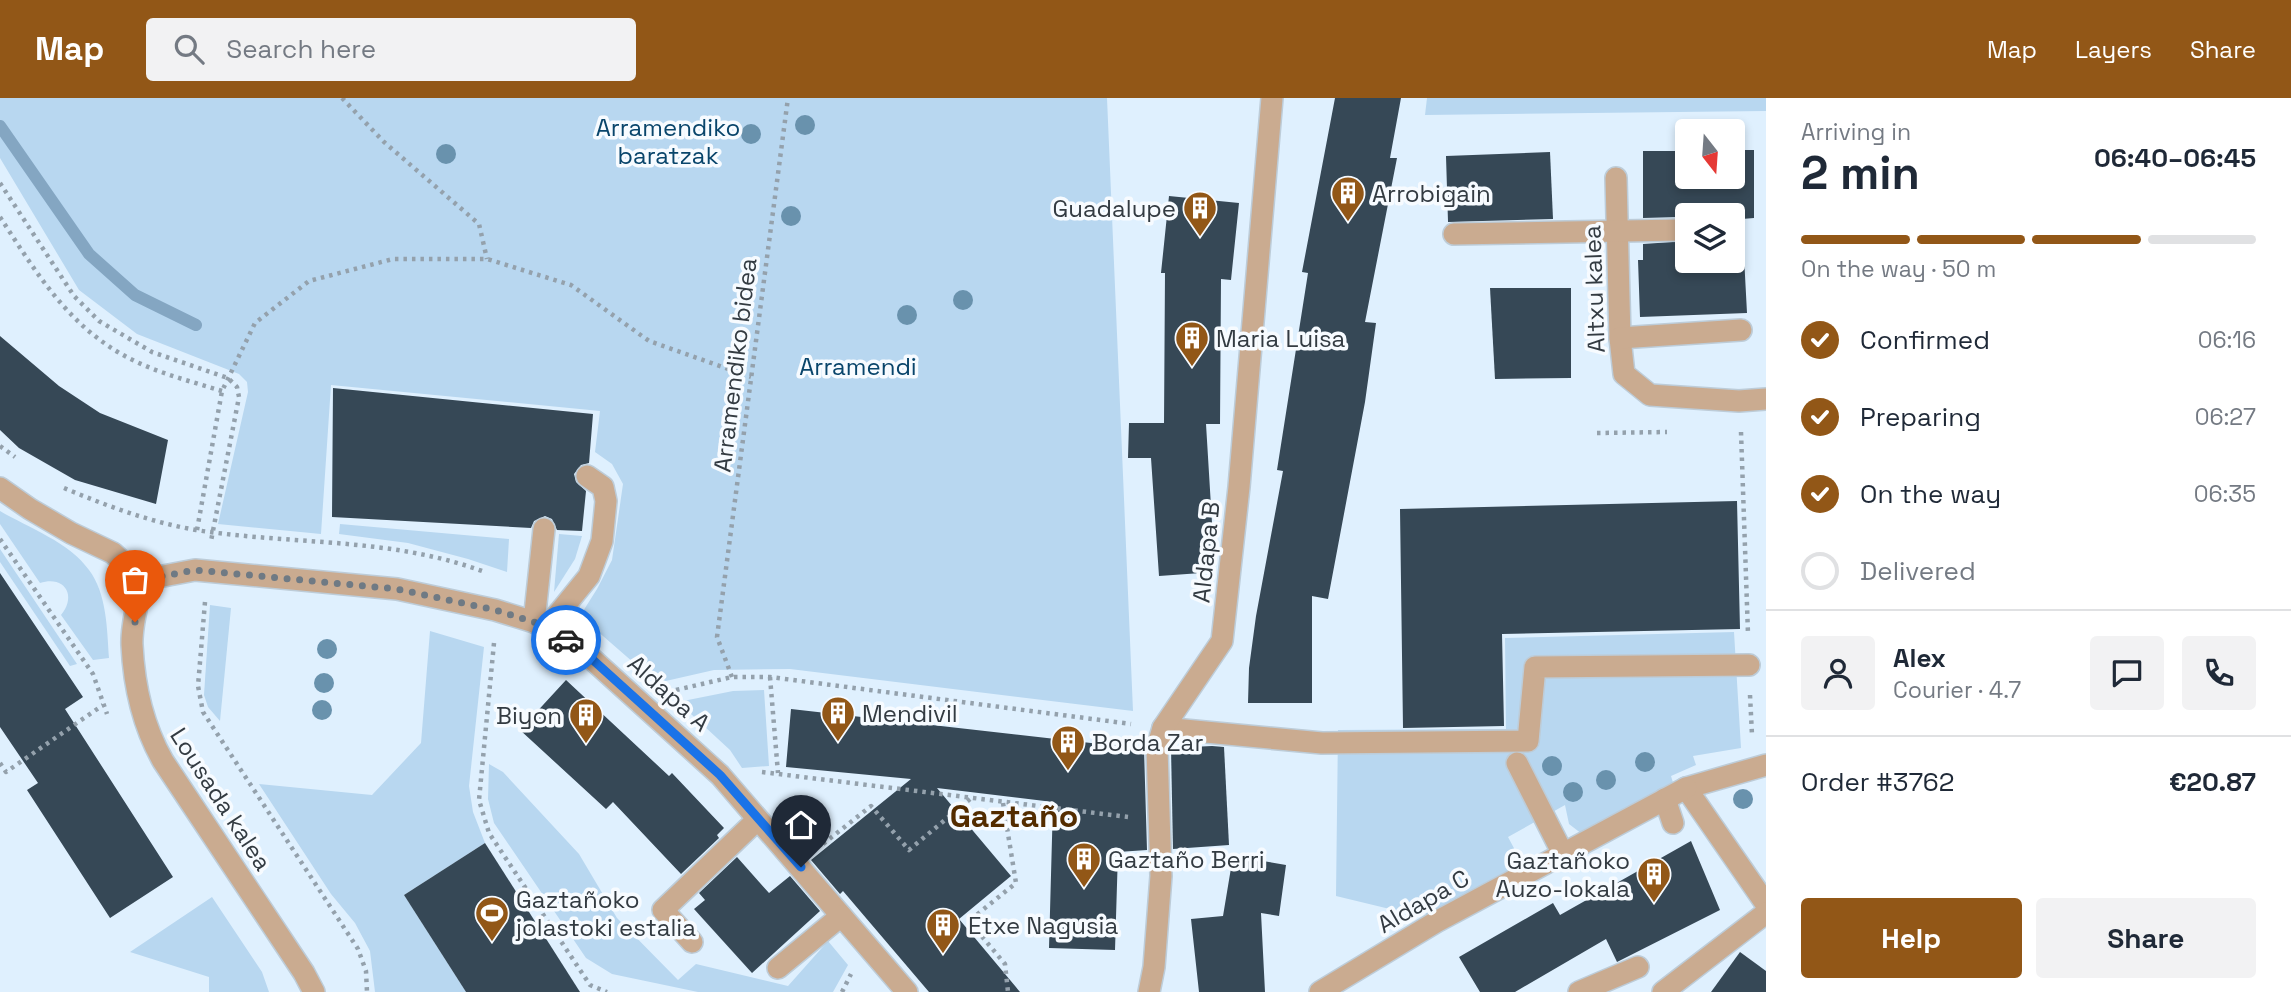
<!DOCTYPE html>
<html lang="en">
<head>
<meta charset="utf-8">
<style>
	:root { --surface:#fff; --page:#f2f2f3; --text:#1f2937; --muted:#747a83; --line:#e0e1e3; --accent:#925717 }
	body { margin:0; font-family:"Space Grotesk",sans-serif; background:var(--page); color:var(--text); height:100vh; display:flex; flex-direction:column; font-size:26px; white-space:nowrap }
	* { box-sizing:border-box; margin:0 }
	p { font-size:23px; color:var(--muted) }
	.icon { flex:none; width:38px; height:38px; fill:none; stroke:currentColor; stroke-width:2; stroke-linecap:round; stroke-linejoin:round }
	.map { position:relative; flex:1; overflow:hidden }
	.panel { display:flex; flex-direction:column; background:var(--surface); width:525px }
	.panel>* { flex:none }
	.needle { width:46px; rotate:163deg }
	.buttons { position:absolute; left:1675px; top:21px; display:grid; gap:14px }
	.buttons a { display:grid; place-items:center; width:70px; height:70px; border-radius:7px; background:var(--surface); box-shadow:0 4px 10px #0003; font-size:35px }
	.pin { position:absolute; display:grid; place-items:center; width:60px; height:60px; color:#fff; margin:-72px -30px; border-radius:50% 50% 50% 0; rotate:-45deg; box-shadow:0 0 7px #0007 }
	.pin .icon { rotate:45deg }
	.courier { position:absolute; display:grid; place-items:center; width:70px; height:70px; margin:-35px; border:5px solid #1a73e8; border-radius:50%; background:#fff; color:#222; box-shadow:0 2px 9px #0007 }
	.head em { font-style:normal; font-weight:700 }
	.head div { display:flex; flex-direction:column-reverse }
	.head { display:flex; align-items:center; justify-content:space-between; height:119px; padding:0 35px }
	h1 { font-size:46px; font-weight:700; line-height:52px }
	.bar { display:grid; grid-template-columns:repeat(4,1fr); gap:10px 7px; align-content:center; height:84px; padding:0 35px }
	.bar i { height:9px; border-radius:5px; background:var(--line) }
	.bar .on { background:var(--accent) }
	.bar p { grid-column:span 4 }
	.line { display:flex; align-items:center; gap:18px; padding:0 35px; border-top:2px solid var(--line) }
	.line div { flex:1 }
	.round { display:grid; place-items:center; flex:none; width:74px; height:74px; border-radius:7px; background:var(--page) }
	ol { padding:0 35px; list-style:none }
	li { display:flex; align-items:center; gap:21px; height:77px }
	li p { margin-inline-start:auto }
	li .icon { padding:7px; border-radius:50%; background:var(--accent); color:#fff; stroke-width:4 }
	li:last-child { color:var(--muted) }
	li i { width:38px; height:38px; border:4px solid var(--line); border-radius:50% }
	.primary-button { display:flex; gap:14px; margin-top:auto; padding:14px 35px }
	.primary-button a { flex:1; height:80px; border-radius:7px; background:var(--accent); color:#fff; font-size:28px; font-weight:700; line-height:80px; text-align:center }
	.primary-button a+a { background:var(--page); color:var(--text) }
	header { display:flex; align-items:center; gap:42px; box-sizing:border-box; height:98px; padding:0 35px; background:var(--accent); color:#fff }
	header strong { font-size:33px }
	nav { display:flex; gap:38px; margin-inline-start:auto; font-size:24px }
	.search { width:490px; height:63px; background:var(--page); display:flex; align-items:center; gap:18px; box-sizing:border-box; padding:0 24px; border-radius:7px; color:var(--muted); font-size:26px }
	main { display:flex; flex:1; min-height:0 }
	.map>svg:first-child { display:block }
	.green { fill:#b8d7f0 }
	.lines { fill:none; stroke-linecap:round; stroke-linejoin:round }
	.stream { stroke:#84a6c2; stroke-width:12 }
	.building { fill:#364856 }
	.minor-casing { stroke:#bdccd8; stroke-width:24 }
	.path { stroke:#94a1ac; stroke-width:4.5; stroke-dasharray:3.5 5; stroke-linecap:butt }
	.minor { stroke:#caab90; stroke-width:21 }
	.tree { fill:#6992ad }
	.done { stroke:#6f7a84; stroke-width:7; stroke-dasharray:0 12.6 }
	.route { stroke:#1a73e8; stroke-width:9 }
	.labels { text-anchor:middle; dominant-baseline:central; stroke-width:7; stroke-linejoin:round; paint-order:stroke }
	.park-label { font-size:24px; fill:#09456b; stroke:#f7fbff }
	.poi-label { font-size:24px; fill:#333b42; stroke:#f7fbff; text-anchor:start }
	.street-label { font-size:24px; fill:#333b42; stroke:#f7fbff }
	.district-label { font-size:32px; font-weight:bold; fill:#532c00; stroke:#f7fbff }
</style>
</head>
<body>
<header>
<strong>Map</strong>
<div class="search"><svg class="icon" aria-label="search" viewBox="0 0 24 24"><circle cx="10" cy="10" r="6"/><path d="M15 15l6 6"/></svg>Search here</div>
<nav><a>Map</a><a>Layers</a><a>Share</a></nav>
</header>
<main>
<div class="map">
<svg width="1766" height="894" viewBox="0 0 1766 894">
	<rect width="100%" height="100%" fill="#dff0fe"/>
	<!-- green -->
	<g class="green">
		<path d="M0,0H1107L1133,613L790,571L714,572L657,585L580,518L597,491L612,462L623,386L612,366L595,354L600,313L331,287L321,436L218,426L248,294L247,284L239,276L137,236L79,192L0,60Z"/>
		<path d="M1427,0H1766V13L1425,17Z"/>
		<path d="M0,413C29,430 69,444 89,472C107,496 107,531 109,560L93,562L61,517C77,498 65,477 40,485L0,426Z"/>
		<path d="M340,426L509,441L507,474L468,461L408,445L339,436Z"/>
		<path d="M559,436L582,438L575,461L554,494Z"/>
		<path d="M0,451L77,566L70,568L0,464Z"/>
		<path d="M210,507L231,510L220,623L208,609L204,597Z"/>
		<path d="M430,533L484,549L469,688L473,714L485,745L404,797L466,894H375L370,853L355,825L331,796L259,686L372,697L421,645Z"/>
		<path d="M1734,534L1741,650L1693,658L1696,667L1671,678L1674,688L1582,736L1569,726L1565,707L1508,739L1523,767L1427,818L1420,804L1398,813L1336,798L1338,632L1506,631L1505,540Z"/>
		<path d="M764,592L769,668L742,670L730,652L678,604L733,593Z"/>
		<path d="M489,666L503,674L579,756L617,820L678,882L696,866L788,888L828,843L848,867L833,894H698L612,876L586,860L494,725L488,701Z"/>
		<path d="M212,799L262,874L269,894H209V879L130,854Z"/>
	</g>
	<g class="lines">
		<!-- stream -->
		<path class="stream" d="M0,28L89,156L135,197L196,227"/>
	</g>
	<!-- building -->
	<g class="building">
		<path d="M1335,0H1401L1390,60H1397L1365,224L1376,225L1365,304L1328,501L1312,498V605H1248L1249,570L1256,518L1283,373L1277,372L1308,175L1302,174Z"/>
		<path d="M1732,52H1754V120L1742,121L1747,215L1640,219L1638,162H1643V146L1687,143V163H1732V117H1687V121L1680,119L1643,120V53H1687V79H1732Z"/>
		<path d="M1550,54L1553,121L1448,124L1446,58Z"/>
		<path d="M1169,98L1239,105L1231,182L1221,181L1220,326H1206L1215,474L1159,478L1151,360H1128L1129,325H1164L1165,175H1161Z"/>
		<path d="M1490,190H1571V280L1495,281Z"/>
		<path d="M0,238L59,288L100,315L168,342L156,406L75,382L19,350L0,332Z"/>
		<path d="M333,290L593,316L589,365L581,367L574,376L576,384L586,393L582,433L557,432L552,421L545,418L534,423L531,430L332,419Z"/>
		<path d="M1737,403L1740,531L1502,536L1504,628L1403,630L1400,411Z"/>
		<path d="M0,475L83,599L65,611L173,779L110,820L27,692L38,685L0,629Z"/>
		<path d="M566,582L669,678L672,675L724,730L717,737L719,740L681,776L613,704L606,711L520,632Z"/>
		<path d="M791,611L1144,651L1147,752L1118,754L1115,852L1049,850L1053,704L937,690L1011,778L959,821L1020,894H929L843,793L840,796L811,762L911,681L786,669Z"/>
		<path d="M1212,648L1224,649L1229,747L1173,751L1171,650Z"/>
		<path d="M1691,743L1720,812L1617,864L1606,841L1515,894H1480L1459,859L1553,805L1560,817Z"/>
		<path d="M485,745L580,894H466L404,797Z"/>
		<path d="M1233,758L1286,767L1279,818L1261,815L1265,894H1199L1191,821L1223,818Z"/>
		<path d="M737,759L769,795L790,778L820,813L752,875L694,811L705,802L699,795Z"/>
		<path d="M1740,854L1766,873V894H1711Z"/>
	</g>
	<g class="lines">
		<!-- minor casing -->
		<g class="minor-casing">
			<g id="minor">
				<path d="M1616,80L1620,240L1624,276L1650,297L1739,303L1766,301"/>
				<path d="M1454,136L1680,132"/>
				<path d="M1620,240L1741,232"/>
				<path d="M0,390L30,411L71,435L113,455L142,482"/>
				<path d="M142,482L195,472L397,491L495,512L534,524L582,552L720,677L907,894"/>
				<path d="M142,482C139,502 131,526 132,547C134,588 143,628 163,663L304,875L314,894"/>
				<path d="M534,524L544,431"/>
				<path d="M546,531L589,478L602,443L606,403L603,389L587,378"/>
				<path d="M1163,630L1322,645L1528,643L1535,569L1749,567"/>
				<path d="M1517,665L1563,756"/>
				<path d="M1766,667L1686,690L1766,806"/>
				<path d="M1665,701L1673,725"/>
				<path d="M692,844L663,812L757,722"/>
				<path d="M778,870L841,818"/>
				<path d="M1149,894L1154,869L1161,778L1157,650L1163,630L1222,543L1239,389L1272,0"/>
				<path d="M1320,894L1436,824L1686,690"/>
				<path d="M1579,894L1638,869"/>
				<path d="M1663,894L1766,815"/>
			</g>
		</g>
		<!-- path -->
		<g class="path">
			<path d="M342,0L384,44L479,126L487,161"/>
			<path d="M0,85L74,198L99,223L152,254L228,280L237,289L239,299L211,443"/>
			<path d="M0,119C30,165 60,215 107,247C141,271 183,281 222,293"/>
			<path d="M1741,334L1748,536"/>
			<path d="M1597,335L1667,334"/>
			<path d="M0,348L15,359"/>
			<path d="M64,390C107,408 150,424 196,432C292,447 389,439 482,473"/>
			<path d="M197,432L222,293L255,225L309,183L393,161H487L571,187L649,243L751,279"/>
			<path d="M0,441L93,576L107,616"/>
			<path d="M205,504L198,588L203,614L358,851L366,873L367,894"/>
			<path d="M494,545L479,702L489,735L590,887L607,894"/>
			<path d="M732,579L717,539L788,0"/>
			<path d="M770,579L778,675"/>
			<path d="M676,592L732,579H770L1131,626"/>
			<path d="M1750,597L1752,637"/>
			<path d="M0,665L6,674L103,607"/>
			<path d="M762,674L1128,719"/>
			<path d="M1003,705L1016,785L969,823L1005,866L1008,894"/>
			<path d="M823,746L871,708L909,752L970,701"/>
			<path d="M842,894L851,876"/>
		</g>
		<!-- minor -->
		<use href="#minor" class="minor"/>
	</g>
	<!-- trees -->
	<g class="tree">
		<circle cx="805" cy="27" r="10"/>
		<circle cx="751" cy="36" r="10"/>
		<circle cx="446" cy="56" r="10"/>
		<circle cx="791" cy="118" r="10"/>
		<circle cx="963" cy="202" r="10"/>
		<circle cx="907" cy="217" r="10"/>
		<circle cx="327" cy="551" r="10"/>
		<circle cx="324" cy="585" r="10"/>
		<circle cx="322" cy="612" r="10"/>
		<circle cx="1645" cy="664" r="10"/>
		<circle cx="1552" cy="668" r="10"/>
		<circle cx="1606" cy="682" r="10"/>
		<circle cx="1573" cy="694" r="10"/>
		<circle cx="1743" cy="701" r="10"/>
	</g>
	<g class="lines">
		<!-- done -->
		<path class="done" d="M135,524L142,482L195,472L397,491L495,512L534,524L566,542"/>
		<!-- route -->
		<path class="route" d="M566,542L582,552L720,677L801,769"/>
	</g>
	<!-- icons -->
	<defs>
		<g id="building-pin" transform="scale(1.75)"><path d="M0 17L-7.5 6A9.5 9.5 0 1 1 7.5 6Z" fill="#925717" stroke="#f7fbff"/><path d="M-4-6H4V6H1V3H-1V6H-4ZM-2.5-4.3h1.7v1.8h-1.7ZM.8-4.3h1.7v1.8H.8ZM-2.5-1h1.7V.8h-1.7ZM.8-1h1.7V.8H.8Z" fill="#fff"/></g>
		<g id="stadium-pin" transform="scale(1.75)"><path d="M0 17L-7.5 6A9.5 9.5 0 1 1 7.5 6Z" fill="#925717" stroke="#f7fbff"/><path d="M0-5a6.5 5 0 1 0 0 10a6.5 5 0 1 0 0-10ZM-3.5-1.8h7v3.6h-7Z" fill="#fff"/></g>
	</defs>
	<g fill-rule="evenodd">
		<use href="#building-pin" x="1348" y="95"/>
		<use href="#building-pin" x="1200" y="110"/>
		<use href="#building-pin" x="1192" y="240"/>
		<use href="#building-pin" x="838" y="615"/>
		<use href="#building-pin" x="586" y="617"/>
		<use href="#building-pin" x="1068" y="644"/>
		<use href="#building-pin" x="1084" y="761"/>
		<use href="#building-pin" x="1654" y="776"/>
		<use href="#stadium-pin" x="492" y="815"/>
		<use href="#building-pin" x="943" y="827"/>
	</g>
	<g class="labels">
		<!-- park labels -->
		<g class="park-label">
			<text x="668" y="29">Arramendiko<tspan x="668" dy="28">baratzak</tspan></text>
			<text x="858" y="268">Arramendi</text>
		</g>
		<!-- poi labels -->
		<g class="poi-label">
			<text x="1372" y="95">Arrobigain</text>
			<text x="1176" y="110" text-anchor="end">Guadalupe</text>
			<text x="1216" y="240">Maria Luisa</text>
			<text x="862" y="615">Mendivil</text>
			<text x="562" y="617" text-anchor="end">Biyon</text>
			<text x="1092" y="644">Borda Zar</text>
			<text x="1108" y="761">Gaztaño Berri</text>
			<text x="1630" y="762" text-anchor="end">Gaztañoko<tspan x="1630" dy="28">Auzo-lokala</tspan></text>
			<text x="516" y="801">Gaztañoko<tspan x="516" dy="28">jolastoki estalia</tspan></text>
			<text x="968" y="827">Etxe Nagusia</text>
		</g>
		<!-- street labels -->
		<g class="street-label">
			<text transform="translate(1594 191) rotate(-92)">Altxu kalea</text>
			<text transform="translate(735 267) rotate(-83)">Arramendiko bidea</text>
			<text transform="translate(1206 454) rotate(-84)">Aldapa B</text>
			<text transform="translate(669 595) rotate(42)">Aldapa A</text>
			<text transform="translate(221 701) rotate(57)">Lousada kalea</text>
			<text transform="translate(1423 803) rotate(-30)">Aldapa C</text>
		</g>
		<!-- district labels -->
		<g class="district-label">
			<text x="1014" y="718">Gaztaño</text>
		</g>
	</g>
</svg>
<div class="buttons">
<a><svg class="needle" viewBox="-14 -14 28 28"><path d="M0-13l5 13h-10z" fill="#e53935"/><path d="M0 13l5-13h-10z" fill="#747a83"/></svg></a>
<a><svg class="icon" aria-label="layers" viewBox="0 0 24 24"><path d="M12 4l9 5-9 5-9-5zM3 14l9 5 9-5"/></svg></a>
</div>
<div class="pin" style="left:135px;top:524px;background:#ea580c"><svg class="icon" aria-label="bag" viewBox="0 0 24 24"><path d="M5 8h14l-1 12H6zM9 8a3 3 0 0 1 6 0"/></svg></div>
<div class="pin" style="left:801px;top:769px;background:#1f2937"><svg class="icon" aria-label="home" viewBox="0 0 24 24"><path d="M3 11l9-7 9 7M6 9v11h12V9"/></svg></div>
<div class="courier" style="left:566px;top:542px"><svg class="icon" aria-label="car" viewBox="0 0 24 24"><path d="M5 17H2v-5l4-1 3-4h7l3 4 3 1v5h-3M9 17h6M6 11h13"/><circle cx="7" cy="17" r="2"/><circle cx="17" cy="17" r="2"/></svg></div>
</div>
<section class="panel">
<div class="head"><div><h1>2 min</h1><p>Arriving in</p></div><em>06:40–06:45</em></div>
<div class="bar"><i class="on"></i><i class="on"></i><i class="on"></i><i></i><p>On the way · 50 m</p></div>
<ol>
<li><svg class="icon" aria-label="check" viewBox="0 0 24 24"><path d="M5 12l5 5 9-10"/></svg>Confirmed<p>06:16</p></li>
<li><svg class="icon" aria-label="check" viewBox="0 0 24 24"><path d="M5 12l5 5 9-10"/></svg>Preparing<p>06:27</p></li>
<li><svg class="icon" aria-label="check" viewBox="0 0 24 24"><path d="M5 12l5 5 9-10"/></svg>On the way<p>06:35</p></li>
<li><i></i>Delivered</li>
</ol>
<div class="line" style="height:126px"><a class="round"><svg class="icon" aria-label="person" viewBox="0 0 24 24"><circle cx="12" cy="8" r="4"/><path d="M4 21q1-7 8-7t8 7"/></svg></a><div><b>Alex</b><p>Courier · 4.7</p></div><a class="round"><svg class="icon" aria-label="chat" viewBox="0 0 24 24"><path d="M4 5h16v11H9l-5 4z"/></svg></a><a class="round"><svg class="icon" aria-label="phone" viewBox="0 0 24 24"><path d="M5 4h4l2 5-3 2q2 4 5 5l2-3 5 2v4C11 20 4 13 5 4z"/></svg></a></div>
<div class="line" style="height:91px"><div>Order #3762</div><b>€20.87</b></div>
<div class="primary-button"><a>Help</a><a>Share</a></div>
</section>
</main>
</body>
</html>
